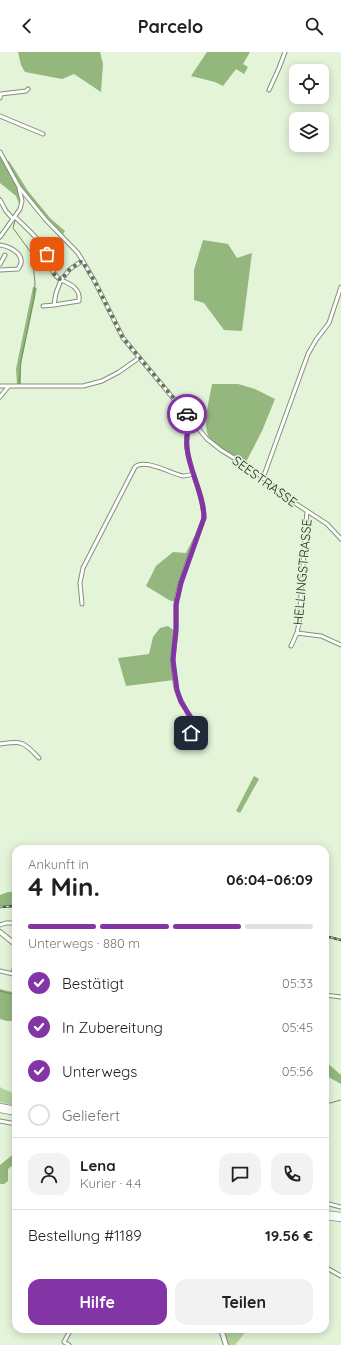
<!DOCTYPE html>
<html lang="de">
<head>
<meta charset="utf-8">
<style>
	:root { --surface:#fff; --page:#f2f2f2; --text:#202124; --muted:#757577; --line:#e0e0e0; --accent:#8335a6 }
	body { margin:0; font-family:Quicksand,sans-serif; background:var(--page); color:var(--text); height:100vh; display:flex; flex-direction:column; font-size:15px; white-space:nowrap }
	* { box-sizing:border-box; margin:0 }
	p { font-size:13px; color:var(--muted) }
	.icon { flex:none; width:22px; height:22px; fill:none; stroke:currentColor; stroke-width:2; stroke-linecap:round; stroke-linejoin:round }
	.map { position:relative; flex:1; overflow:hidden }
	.sheet { position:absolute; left:12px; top:793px; width:317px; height:488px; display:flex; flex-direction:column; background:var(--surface); border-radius:12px; box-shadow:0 2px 10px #0003 }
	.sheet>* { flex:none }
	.fabs { position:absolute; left:289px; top:12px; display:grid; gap:8px }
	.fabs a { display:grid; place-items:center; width:40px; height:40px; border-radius:8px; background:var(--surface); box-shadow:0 2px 10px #0003; font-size:20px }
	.pin { position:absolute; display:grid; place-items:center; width:34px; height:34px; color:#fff; margin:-17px; border-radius:8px; box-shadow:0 2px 6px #0006 }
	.courier { position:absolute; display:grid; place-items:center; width:40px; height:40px; margin:-20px; border:3px solid #8335a6; border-radius:50%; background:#fff; color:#222; box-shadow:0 1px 5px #0007 }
	.head em { font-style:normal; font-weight:700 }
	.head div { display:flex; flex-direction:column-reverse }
	.head { display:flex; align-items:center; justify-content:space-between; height:68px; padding:0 16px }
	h1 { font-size:26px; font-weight:700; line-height:30px }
	.bar { display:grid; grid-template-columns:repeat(4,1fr); gap:6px 4px; align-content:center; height:48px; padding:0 16px }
	.bar i { height:5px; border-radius:3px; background:var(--line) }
	.bar .current { background:var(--accent) }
	.bar p { grid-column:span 4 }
	.line { display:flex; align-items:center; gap:10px; padding:0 16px; border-top:1px solid var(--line) }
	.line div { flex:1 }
	.round { display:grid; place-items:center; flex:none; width:42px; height:42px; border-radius:12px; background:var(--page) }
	ol { padding:0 16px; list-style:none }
	li { display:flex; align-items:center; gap:12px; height:44px }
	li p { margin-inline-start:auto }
	li .icon { padding:4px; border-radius:50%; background:var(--accent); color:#fff; stroke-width:4 }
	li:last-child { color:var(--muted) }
	li i { width:22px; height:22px; border:2px solid var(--line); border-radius:50% }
	.primary-button { display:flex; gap:8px; margin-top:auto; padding:8px 16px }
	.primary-button a { flex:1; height:46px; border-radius:12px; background:var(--accent); color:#fff; font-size:16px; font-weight:700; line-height:46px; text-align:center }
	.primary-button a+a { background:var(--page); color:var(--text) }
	header { display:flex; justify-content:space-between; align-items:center; height:52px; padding:0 16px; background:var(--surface); font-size:18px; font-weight:700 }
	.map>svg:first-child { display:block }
	.green { fill:#b3d49e }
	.forest { fill:#93b77c }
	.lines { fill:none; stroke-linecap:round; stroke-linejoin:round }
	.stream { stroke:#728d60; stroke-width:1 }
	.minor-casing { stroke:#829178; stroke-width:5 }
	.major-casing { stroke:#829178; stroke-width:6 }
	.highway-casing { stroke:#829178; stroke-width:6 }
	.minor { stroke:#fff; stroke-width:3 }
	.major { stroke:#fff; stroke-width:4 }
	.highway { stroke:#fff; stroke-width:4.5 }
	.rail-casing { stroke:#51594b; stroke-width:2.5 }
	.rail { stroke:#e3f4d9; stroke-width:1; stroke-dasharray:3; stroke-linecap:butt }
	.done { stroke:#677161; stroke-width:4; stroke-dasharray:0 7.2 }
	.route { stroke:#8335a6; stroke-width:5 }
	.labels { text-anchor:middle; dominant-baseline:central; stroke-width:3; stroke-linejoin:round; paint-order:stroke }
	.street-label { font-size:13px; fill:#242a20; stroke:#e3f4d9 }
</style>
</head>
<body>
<header><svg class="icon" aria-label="back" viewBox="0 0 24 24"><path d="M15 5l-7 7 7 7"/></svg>Parcelo<svg class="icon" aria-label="search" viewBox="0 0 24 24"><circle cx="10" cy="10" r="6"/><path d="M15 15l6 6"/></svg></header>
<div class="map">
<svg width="341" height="1293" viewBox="0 0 341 1293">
	<rect width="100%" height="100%" fill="#e3f4d9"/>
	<!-- green -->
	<g class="green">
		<path d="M0,1035C11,1042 16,1037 16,1054L0,1050Z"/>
		<path d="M223,1277H248L235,1293H228Z"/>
	</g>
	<!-- forest -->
	<g class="forest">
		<path d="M18,0H100L103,12L101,40L74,22L62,27L25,20L21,13Z"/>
		<path d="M207,0H250L243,12L248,15L244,22L236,17L223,34L215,30L191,24Z"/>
		<path d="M0,103L3,110L9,109L28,139L50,166L65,179L63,182L18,135L20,154L16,144L0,131Z"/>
		<path d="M203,188L228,192L237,206L252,201L242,279L224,278L204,251L194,248V218Z"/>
		<path d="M33,235L37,236L21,312V333H17L16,317Z"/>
		<path d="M212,332H238L255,337L275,347L262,379L246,410C235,404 218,398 210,387C201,375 210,346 212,332Z"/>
		<path d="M194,485L197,486L175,550L169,548L146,534L156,514L173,500L186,501Z"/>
		<path d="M168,574L176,580L171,607L174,628L126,634L118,606L149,602L153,585L160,576Z"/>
		<path d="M254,724L259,727L240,761L236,759Z"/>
		<path d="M8,840H16V853L0,854V843Z"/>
		<path d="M0,937L16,941V969H7L0,967Z"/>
		<path d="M325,1009L341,1023V1032L325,1023Z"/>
		<path d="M16,1100V1114L14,1112L8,1117V1129L4,1132H0V1113Z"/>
	</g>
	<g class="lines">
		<!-- stream -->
		<g class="stream">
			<path d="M0,145L1,148"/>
			<path d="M15,169L13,176L32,202L35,231L34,246L21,309L19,332"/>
			<path d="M0,939L16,943"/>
			<path d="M325,1050L330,1051L341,1048"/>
		</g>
		<!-- minor casing -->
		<g class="minor-casing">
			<g id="minor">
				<path d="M269,38L279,16L285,0"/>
				<path d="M0,46L1,42L26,39L28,37"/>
				<path d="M0,64L43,82"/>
				<path d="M0,100L19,135L45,167L78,201L94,228L123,286L207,387L221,398L255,419L284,444L327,472L341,487"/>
				<path d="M0,148L6,159L13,167"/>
				<path d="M15,165C25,175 38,185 45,198C51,209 49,221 61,228L70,217L82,209"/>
				<path d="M0,185L20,157L22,149L19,136"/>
				<path d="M0,193C12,195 28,204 18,217L0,218"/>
				<path d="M0,212L5,203"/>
				<path d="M43,254L54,253L56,241L61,228C71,232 81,237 79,249L54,253"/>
				<path d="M0,334H83L102,329L119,320L139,306"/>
				<path d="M0,345L8,335"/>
				<path d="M263,426L308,302L316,288L329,271L341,235"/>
				<path d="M82,552L80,531L83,516L135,415C145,406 172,422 183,424C187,424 190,423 193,422"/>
				<path d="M297,581L321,584L341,593"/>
				<path d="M291,594L297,581L299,571L307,459"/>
				<path d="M176,691C209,681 182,657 177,639C174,630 174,620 173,611C172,600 176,589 176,578C177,566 175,555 177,544C183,517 195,491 204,466C204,434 175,399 192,368"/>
				<path d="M0,692C21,688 24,690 39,706"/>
				<path d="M0,873L6,871H16"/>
				<path d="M0,919L13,922L16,924"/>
				<path d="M13,922L16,907"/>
				<path d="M325,943L341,945"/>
				<path d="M0,1069L16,1072"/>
				<path d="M325,1151L341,1155"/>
				<path d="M325,1215L341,1224"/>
				<path d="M69,1293L64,1290L71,1277"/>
			</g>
		</g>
		<!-- major casing -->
		<g class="major-casing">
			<g id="major">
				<path d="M0,880L16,893"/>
				<path d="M221,1277L226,1293"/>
			</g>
		</g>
		<!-- highway casing -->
		<g class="highway-casing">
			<g id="highway">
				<path d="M0,1054L16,1057"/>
				<path d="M0,1058L16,1061"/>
				<path d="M325,1161L341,1163"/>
				<path d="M325,1165L341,1167"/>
			</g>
		</g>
		<!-- minor -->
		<use href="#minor" class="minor"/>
		<!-- major -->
		<use href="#major" class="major"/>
		<!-- highway -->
		<use href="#highway" class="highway"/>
		<!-- rail casing -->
		<g class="rail-casing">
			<g id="rail">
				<path d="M0,855L16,854"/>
				<path d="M325,884L341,888"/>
			</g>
		</g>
		<!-- rail -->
		<use href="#rail" class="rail"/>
	</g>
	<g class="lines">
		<!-- done -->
		<path class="done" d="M47,202L54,222L61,228L70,217L82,209L94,228L123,286L187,362"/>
		<!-- route -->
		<path class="route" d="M187,362L192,368C175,399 204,434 204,466L181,531L176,553V577L173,608L177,638L181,650L192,667L191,681"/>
	</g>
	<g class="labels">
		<!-- street labels -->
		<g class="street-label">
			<text transform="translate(265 429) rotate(36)">SEESTRASSE</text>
			<text transform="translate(302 520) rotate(-85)">HELLINGSTRASSE</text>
		</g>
	</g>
</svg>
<div class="fabs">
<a><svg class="icon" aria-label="locate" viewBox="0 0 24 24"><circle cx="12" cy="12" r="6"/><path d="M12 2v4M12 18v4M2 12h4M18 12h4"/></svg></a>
<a><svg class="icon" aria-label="layers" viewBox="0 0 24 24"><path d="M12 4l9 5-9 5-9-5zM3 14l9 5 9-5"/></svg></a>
</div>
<div class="pin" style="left:47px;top:202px;background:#ea580c"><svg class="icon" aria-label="bag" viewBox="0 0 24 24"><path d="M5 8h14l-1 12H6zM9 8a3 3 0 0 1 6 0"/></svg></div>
<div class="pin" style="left:191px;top:681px;background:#1f2937"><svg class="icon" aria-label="home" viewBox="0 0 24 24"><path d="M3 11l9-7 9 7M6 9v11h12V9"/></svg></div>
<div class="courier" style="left:187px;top:362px"><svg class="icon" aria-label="car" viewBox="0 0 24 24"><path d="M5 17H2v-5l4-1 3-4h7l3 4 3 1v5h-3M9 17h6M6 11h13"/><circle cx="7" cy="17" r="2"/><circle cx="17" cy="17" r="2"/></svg></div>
<section class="sheet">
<div class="head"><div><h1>4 Min.</h1><p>Ankunft in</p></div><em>06:04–06:09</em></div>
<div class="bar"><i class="current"></i><i class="current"></i><i class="current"></i><i></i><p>Unterwegs · 880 m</p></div>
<ol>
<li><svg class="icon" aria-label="check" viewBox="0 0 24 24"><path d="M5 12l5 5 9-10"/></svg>Bestätigt<p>05:33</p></li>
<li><svg class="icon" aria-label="check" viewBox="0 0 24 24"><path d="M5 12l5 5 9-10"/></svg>In Zubereitung<p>05:45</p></li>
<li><svg class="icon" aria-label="check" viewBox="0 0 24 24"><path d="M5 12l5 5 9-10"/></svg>Unterwegs<p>05:56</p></li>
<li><i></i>Geliefert</li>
</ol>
<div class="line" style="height:72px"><a class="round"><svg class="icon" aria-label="person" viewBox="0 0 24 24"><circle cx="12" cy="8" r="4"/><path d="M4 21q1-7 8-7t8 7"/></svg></a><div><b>Lena</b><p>Kurier · 4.4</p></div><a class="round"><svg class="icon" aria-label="chat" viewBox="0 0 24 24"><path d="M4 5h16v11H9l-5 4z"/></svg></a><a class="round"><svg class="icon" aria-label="phone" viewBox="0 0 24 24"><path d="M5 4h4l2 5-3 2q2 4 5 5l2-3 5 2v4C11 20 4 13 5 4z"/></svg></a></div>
<div class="line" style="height:52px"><div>Bestellung #1189</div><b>19.56 €</b></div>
<div class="primary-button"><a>Hilfe</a><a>Teilen</a></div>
</section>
</div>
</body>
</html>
